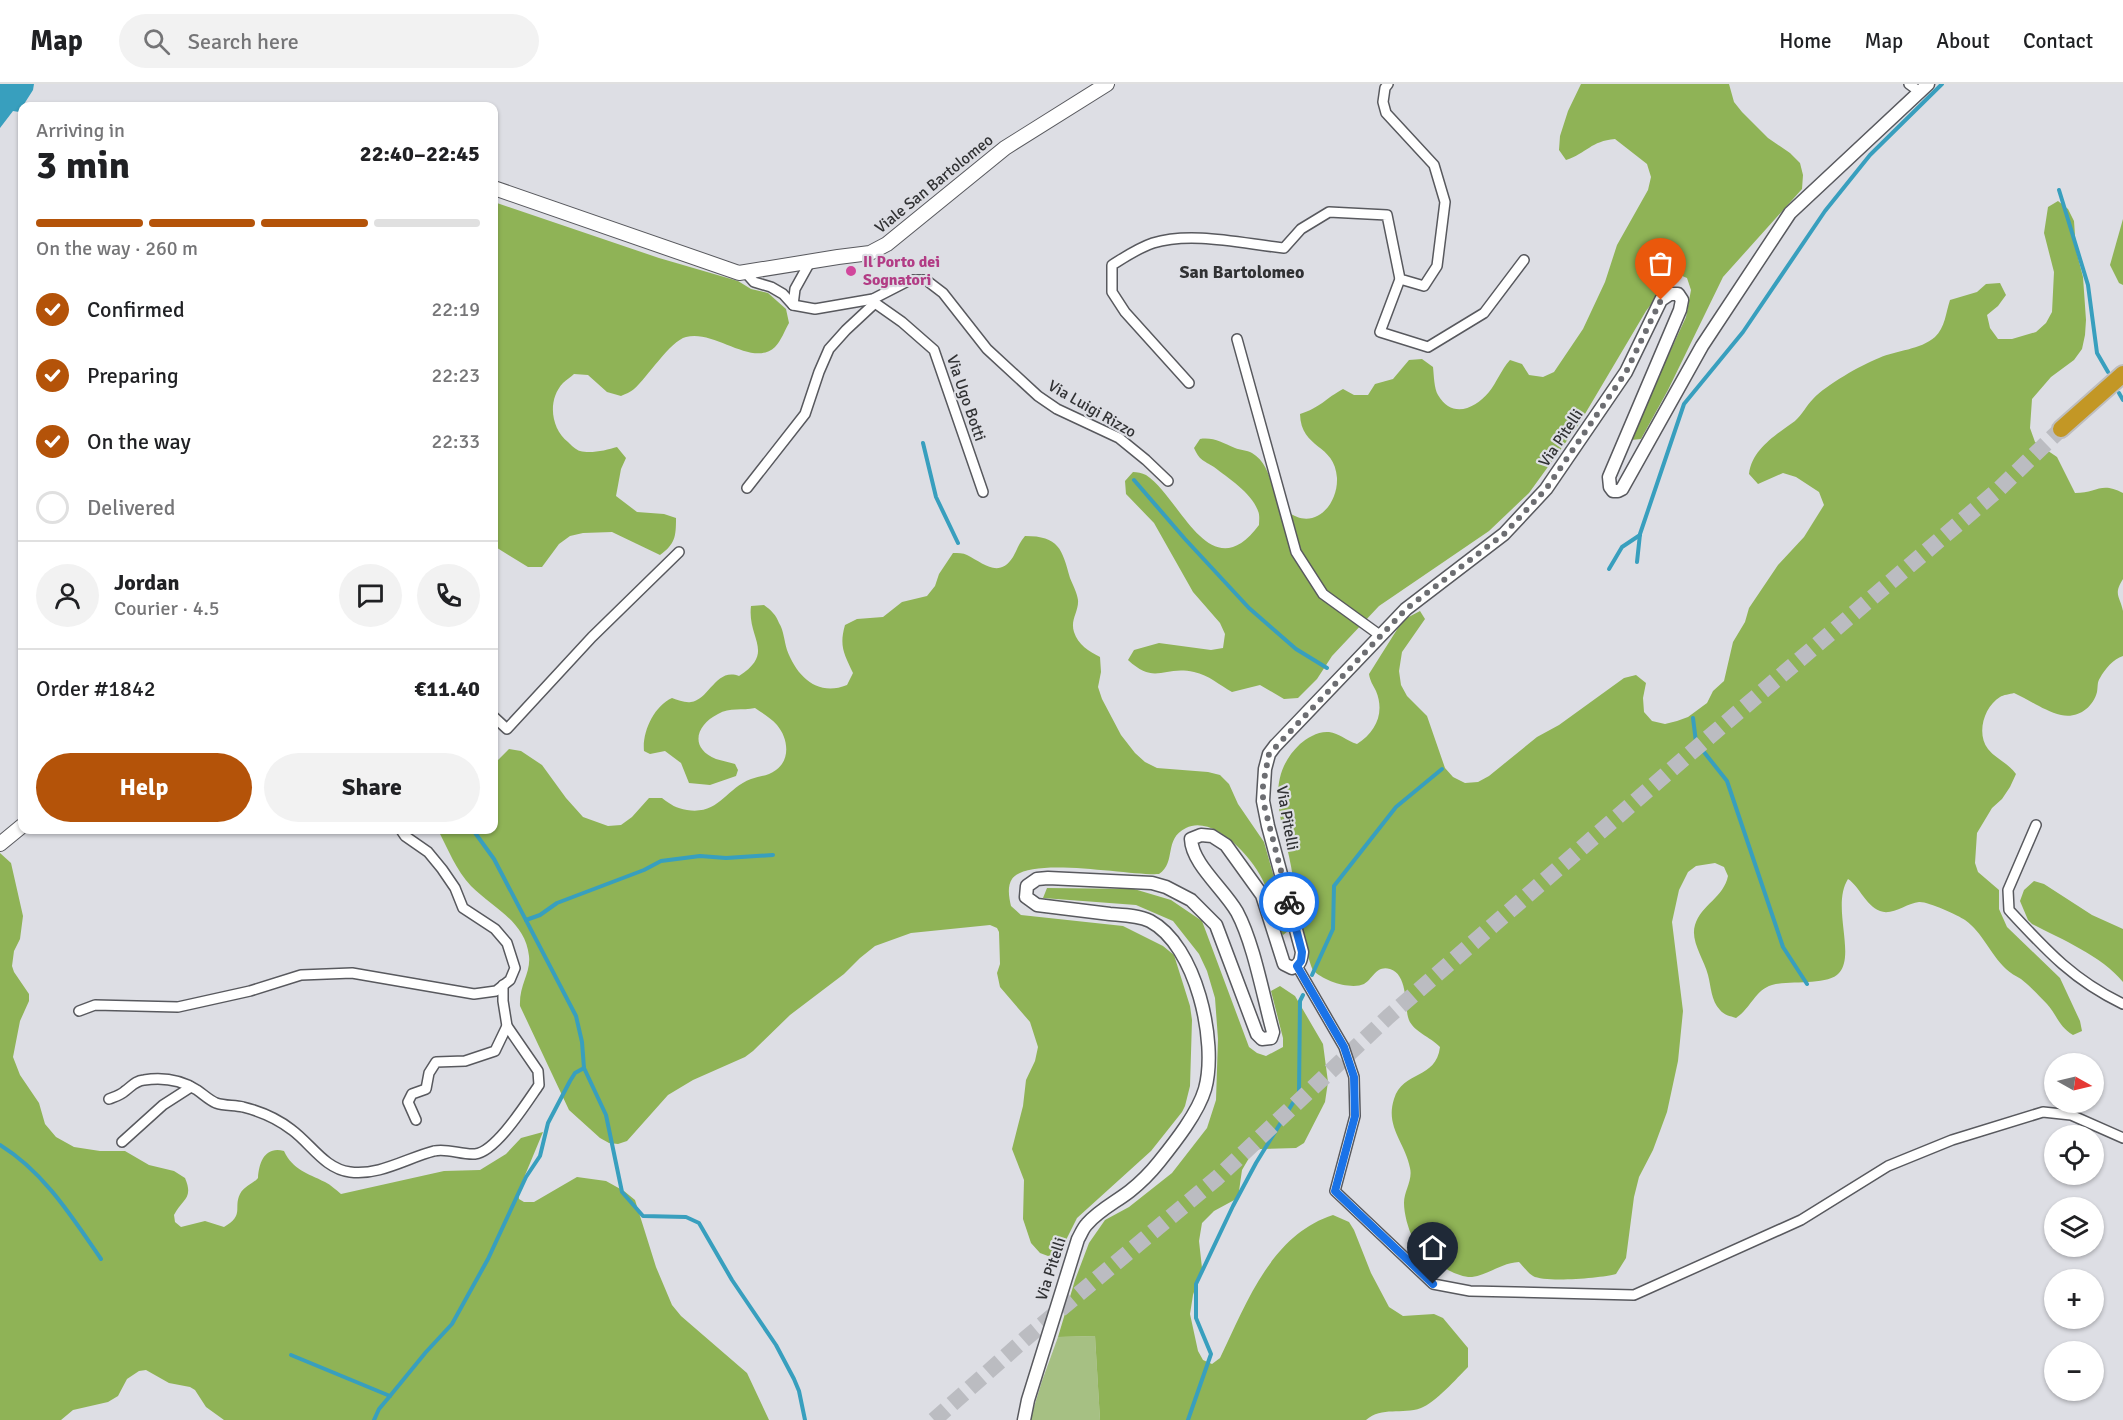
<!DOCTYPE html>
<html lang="en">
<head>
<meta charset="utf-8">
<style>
	:root { --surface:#fff; --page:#f2f2f2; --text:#202124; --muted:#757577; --line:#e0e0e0; --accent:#b45309 }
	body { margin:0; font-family:Signika,sans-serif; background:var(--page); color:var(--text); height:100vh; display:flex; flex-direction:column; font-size:22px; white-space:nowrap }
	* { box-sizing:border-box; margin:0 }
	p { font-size:20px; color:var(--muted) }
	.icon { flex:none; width:33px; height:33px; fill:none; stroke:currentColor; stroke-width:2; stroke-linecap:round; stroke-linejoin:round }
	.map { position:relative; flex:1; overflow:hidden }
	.sheet { position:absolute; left:18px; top:18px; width:480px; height:732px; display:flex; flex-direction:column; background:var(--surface); border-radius:12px; box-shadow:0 2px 4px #0004 }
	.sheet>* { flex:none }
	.needle { width:39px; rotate:98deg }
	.fabs { position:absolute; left:2044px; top:969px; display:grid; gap:12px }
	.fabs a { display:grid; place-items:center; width:60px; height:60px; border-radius:50%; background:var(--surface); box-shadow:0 2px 4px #0004; font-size:30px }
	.pin { position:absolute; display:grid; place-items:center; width:51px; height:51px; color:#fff; margin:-62px -26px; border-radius:50% 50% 50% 0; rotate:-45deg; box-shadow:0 0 6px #0007 }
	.pin .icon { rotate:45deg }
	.courier { position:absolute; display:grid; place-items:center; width:60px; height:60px; margin:-30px; border:4px solid #1a73e8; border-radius:50%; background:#fff; color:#222; box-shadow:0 2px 8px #0007 }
	.headline em { font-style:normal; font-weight:800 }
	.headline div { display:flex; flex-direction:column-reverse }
	.headline { display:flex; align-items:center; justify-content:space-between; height:102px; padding:0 18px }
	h1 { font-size:39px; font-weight:800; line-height:45px }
	.bar { display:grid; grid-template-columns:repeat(4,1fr); gap:9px 6px; align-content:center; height:72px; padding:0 18px }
	.bar i { height:8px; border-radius:4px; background:var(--line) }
	.bar .on { background:var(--accent) }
	.bar p { grid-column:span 4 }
	.line { display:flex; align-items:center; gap:15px; padding:0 18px; border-top:2px solid var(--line) }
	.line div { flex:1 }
	.round { display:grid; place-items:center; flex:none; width:63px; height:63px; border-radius:32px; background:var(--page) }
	ol { padding:0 18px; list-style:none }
	li { display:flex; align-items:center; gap:18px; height:66px }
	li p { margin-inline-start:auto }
	li .icon { padding:6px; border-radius:50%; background:var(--accent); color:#fff; stroke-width:4 }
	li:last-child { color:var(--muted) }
	li i { width:33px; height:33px; border:3px solid var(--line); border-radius:50% }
	.action { display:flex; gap:12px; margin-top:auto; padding:12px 18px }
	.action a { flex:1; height:69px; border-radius:36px; background:var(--accent); color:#fff; font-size:24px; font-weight:800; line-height:69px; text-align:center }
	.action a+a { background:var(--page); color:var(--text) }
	header { display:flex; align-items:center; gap:36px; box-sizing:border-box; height:84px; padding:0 30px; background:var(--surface); border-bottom:2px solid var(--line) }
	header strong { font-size:28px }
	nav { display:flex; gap:33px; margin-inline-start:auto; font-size:21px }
	.search { width:420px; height:54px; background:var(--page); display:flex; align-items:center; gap:15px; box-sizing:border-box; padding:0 21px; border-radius:33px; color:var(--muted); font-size:22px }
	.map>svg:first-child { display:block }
	.green { fill:#a6c083 }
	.forest { fill:#8fb356 }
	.water { fill:#389fbe }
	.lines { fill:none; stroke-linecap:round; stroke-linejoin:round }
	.stream { stroke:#389fbe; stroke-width:4 }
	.motorway-tunnel { stroke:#bbbcc1; stroke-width:16; stroke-dasharray:16 8; stroke-linecap:butt }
	.minor-casing { stroke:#58595e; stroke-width:12 }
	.tertiary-casing { stroke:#58595e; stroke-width:15 }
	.secondary-casing { stroke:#58595e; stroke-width:16 }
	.motorway-casing { stroke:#bdbdbe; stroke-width:20 }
	.minor { stroke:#fff; stroke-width:9 }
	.tertiary { stroke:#fff; stroke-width:12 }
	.secondary { stroke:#fff; stroke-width:14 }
	.motorway { stroke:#c39725; stroke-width:16 }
	.done { stroke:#6d6e72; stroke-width:6; stroke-dasharray:0 10.8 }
	.route { stroke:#1a73e8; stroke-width:8 }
	.hotel-dot { fill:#d1479c; stroke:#dddee4; stroke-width:2 }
	.labels { text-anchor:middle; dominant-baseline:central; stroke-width:4.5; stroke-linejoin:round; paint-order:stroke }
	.street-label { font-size:16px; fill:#313234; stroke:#dddee4 }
	.hotel-label { font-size:16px; font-weight:bold; fill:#b23c85; stroke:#dddee4; text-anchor:start }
	.neighbourhood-label { font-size:18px; font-weight:bold; fill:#313234; stroke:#dddee4 }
</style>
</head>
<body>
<header>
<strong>Map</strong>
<div class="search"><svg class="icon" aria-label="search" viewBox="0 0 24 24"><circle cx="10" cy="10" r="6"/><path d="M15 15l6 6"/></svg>Search here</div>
<nav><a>Home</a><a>Map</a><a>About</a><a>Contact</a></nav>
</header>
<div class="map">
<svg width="2123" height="1336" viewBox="0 0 2123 1336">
	<rect width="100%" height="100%" fill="#dddee4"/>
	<!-- green -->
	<path class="green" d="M1095,1252L1100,1336H1030L1042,1297L1058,1253Z"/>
	<!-- forest -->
	<g class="forest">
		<path d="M1581,0H1729L1734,18L1742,28L1768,54L1790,69L1800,79L1803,91L1802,105L1723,193L1668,306L1641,355L1631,356L1639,335L1686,233L1691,206L1687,194L1675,189L1646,227L1579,340L1529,409L1489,447L1379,522L1332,572L1317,595L1298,614L1284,615L1260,601L1232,608C1219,601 1209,591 1194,588C1163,581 1156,602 1128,576L1134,566L1159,559L1211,566L1223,564L1225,550L1220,539L1193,508L1154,439L1126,410L1125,397L1133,388C1137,388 1142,389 1146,391C1181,414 1210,507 1259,441C1259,437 1260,431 1258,427C1252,409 1228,394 1214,383C1203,376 1200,377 1194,364L1200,355C1214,353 1222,359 1235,364C1240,366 1247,366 1252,369C1275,383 1269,414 1287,427C1313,448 1338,422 1337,394C1335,359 1301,366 1300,330C1320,324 1326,314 1343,305L1354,311H1368L1375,300L1393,295L1409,276L1422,275L1433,283C1434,292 1434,304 1438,311C1452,335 1475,325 1489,308C1497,298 1501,286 1510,276L1522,280L1529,291L1543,293L1554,288L1583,245L1605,198L1617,161L1648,106L1651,93L1647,80L1615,55C1591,57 1587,69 1566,76L1559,66L1560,52L1568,27Z"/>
		<path d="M2058,117L2068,125L2074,137L2076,166L2083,193L2086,236L2085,251L2082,265L2074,276L2051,293L2032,315L2030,344L2035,358L2057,373L2075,409C2097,409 2101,397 2123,409V495C2113,511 2120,512 2123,527C2123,540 2123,558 2123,572C2113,575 2105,585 2100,594C2097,598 2098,603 2097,608C2093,624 2077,635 2061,631C2044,627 2030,616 2014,609C2010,610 2003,611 2000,613C1984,623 1976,649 1988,665C1996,675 2007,678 2016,690L2010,703L2002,715L1992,724L1977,749L1975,779L1978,788L1999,806V825L2007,843L2060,894L2080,937L2082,947L2073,951C2059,943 2057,931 2047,920C2039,912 2030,902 2021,895C2016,892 2010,889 2006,885C1990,870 1983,849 1965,836C1958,831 1927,817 1919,818C1907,819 1892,832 1880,827C1865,821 1860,803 1848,795C1831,822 1856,870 1839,889C1828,902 1790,896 1772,901C1755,906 1751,924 1736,934C1730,932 1724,931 1720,926C1711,917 1711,902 1708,891C1704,875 1690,857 1695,841C1701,821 1724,813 1728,792L1724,783L1715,779L1696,782L1688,788L1679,806L1672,838L1683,927L1678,977L1667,1028L1653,1066L1639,1093L1634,1113L1626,1174L1616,1190C1602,1194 1545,1199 1533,1192C1528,1189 1523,1182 1519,1178C1501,1179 1488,1191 1472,1193C1453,1194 1422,1171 1413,1154C1408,1145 1404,1129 1404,1119C1404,1107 1413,1096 1410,1084C1405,1058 1385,1043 1394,1015C1403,986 1436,996 1440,963C1431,953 1411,947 1408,933C1405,919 1407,890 1390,885C1376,881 1373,895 1364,900C1351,906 1323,897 1313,886C1310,882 1296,829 1295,821C1294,812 1294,803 1293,794C1287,746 1259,699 1300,660C1307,654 1318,647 1329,648C1339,649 1347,657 1357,660C1376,648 1385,629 1376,607C1373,601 1370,597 1369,590L1403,536L1420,527L1425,535L1402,568L1399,587L1401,601L1407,612L1427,632L1445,684L1453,693L1465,699L1478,698L1489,692L1537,653L1559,641L1624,594L1636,591L1646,599L1643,614L1644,628L1652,637L1665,640L1677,637L1688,633L1707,619L1713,607L1724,597L1733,558L1745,538L1749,524L1778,481L1804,453L1824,421L1819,408L1796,393L1783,389L1758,400L1749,390C1752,365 1776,351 1795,337C1802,331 1806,322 1813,315C1826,301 1861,281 1879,274C1897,266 1920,266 1935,253C1945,244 1946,228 1950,216L1977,208L1986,200L2000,199L2006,211L1998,222L1987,231L1990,244L1998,255H2012L2036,248L2046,239L2052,228L2054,188L2044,149L2048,123Z"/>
		<path d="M494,118L659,174L738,197L751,205L768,209L786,225L789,239C785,246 781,257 775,263C753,284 714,245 686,253C670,257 647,294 634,305C631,308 625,310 621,312L607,308L588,291L574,290C571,293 566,296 563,299C547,316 551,345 568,358C571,361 576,366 580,367C591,370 607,366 617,363L626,374L621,385L616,412L637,428L664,430L676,434C676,453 675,460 660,471L612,448L583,449L570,452L559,460L542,483H528L494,462Z"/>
		<path d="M2123,135V201L2119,199L2110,181Z"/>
		<path d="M1025,452C1059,452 1062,465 1070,494C1073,501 1077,509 1078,516C1079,527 1070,536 1074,548C1078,561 1089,567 1100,573L1101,588L1098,603L1102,615L1121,651L1135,669L1145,678L1157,684L1208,688L1220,691L1229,700L1238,720L1264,758L1287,839L1288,847L1283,851C1273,835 1271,816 1264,799C1254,775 1214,730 1186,744C1163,755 1177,778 1159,790C1130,792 1028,771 1012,795C1007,803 1009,813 1011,822L1021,831L1123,842L1163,862L1174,871L1190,922L1192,936L1190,1002L1185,1022L1182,1028L1151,1067L1077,1134L1064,1160L1054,1170L1048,1172L1040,1169L1031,1159L1023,1135L1024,1096L1012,1065L1023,1022L1026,996L1035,977L1038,963L1030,938L1000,903L997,889L1000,880L999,848L997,844L990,841L911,849L875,862L860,874L844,890L790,931L753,967L745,973L693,996L668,1011L627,1057L618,1060L609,1059L600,1054L569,1026L520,922C519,901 531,889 529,872C525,837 494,825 471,802C456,786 448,765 438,746H494V680L509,665L521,667L542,681L566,714L583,733L608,742L621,741L632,733L649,714H662C671,721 676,724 687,726C719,731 725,705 751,695C760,692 768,692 776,686C791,675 788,654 777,641C771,634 762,629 755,624C742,627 730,623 718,630C696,641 689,664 716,675C722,677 729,678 735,680L738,686L736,692L710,701L689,699L681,679L665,667L650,670L644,667C642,648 654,622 672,614C678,616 685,619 691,618C709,616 716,583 739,592C776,568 747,555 751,522L764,521C771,526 776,531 779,539C784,547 784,557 787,566C797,593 818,613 847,601L853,589C844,570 839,562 845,541L857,535L883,533L902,518L927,512L935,502L939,490L953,469C958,469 963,469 967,471C983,479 999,495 1013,473C1017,466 1019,459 1025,452Z"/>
		<path d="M0,769L11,779L23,832L20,855L14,867L12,882L14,888L29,910V917L20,937L13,973L20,991L39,1019L45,1040L56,1053L74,1063L100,1067H125L149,1081L174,1087L185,1094C194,1115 182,1115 174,1131L175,1138L181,1143L205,1137L224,1143C245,1131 233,1124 240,1110C244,1102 253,1100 258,1094C259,1078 265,1062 284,1067C293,1086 307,1089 325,1098C331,1101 336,1106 341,1110L444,1087L480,1086L506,1070L521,1054L543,1048L518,1108L519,1115L524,1118H534L577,1093L606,1097L624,1107L635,1116L656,1183L672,1221L681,1232L747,1289L769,1336H224L206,1323L195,1306L190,1303L169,1299L146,1286L139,1287L127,1295L118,1312L108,1318L73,1326L61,1336H0Z"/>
		<path d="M2034,797L2044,800L2092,831L2123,845V898C2102,872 2061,855 2032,840L2028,836L2020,817L2024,806Z"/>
		<path d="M1047,804L1134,805L1171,816L1202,837L1249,963L1257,969L1266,972L1283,963V954L1271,907L1280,902L1295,912L1323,960L1328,998L1325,1018L1304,1059L1296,1064L1260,1065L1252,1069L1242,1086L1238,1114L1214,1127L1202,1139L1199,1157L1202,1184L1193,1211L1190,1230L1198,1267L1203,1276L1212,1280L1220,1274C1246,1220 1271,1151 1333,1131L1349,1138L1354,1146L1371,1189L1389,1223L1403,1232L1434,1230L1443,1234L1468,1264V1283C1457,1294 1435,1319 1421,1324C1402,1331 1382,1322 1366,1336H1100L1095,1252L1058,1253L1075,1196L1089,1159L1105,1136L1129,1123L1172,1089L1207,1044L1216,1016L1218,955L1215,914L1207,887L1199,870L1173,837L1136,821L1043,814Z"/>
	</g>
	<!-- water -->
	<path class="water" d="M0,0H34L33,6L19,28L13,27L0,44Z"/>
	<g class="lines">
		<!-- stream -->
		<g class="stream">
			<path d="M2059,106L2088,201L2097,269L2108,288"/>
			<path d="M2119,309L2123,316"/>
			<path d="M923,359L936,413L958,459"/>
			<path d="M1134,396L1185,455L1249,524L1296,565L1327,584"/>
			<path d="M1637,478L1640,450L1684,320L1743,248L1825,127L1870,71L1942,0"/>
			<path d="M1609,485L1622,463L1640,451"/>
			<path d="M1693,634L1696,658L1727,697L1783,863L1807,900"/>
			<path d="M473,746L494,775L576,932L582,958L584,984L606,1031L622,1108L643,1132L686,1133L699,1139L732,1196L776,1261L794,1295L799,1307L805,1336"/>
			<path d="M526,836L540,831L557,819L644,786L661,777L700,772L726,774L773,771"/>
			<path d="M1312,891L1333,845L1334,802L1396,723L1442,685"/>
			<path d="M0,1061C44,1088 72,1133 101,1175"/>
			<path d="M291,1271L390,1312"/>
			<path d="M374,1336L379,1325L390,1312L426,1268L452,1240L488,1175L526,1093L540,1072L548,1039L570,997L575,989L584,984"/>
			<path d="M1188,1336L1211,1270L1196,1234V1200L1233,1122L1256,1079L1299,1009L1300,917L1303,911"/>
		</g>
		<!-- motorway-tunnel -->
		<path class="motorway-tunnel" d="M934,1336L1025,1255L1217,1094L1388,933L1687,672L1999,405L2061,345"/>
		<!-- minor casing -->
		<g class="minor-casing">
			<g id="minor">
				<path d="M1909,0L1920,8"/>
				<path d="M746,189L754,198L771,203L783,210L793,221L815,225L873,215L910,196H926L943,209L987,265L1038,312L1057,325L1119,354L1146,376L1168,397"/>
				<path d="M1400,195L1380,248L1428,263L1484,229L1524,176"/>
				<path d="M875,219L902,238L934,266L983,408"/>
				<path d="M793,221L795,205L810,178"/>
				<path d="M1237,255L1296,468L1323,510L1381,552"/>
				<path d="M1189,299L1125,228L1112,208V181C1125,173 1138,164 1153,159C1192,147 1244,160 1284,164L1301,145L1329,128L1387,131L1400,195L1424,202L1437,182L1445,118L1434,81L1386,29L1383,18L1385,4L1388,0"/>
				<path d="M747,404L805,330L819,288L829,265L846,246L875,219L873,215"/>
				<path d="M494,633L507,645L592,553L679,468"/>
				<path d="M2036,741L2008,806L2009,826C2046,866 2073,896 2123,920"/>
				<path d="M1297,882L1344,963L1354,993L1355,1032L1335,1107L1433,1200L1470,1207L1634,1211L1801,1136L1888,1082L1952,1056L2043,1028L2071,1031L2123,1054"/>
				<path d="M79,927L95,921L178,923L250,907L301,891L352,889L474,910L496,907L510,896L515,884L507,859L495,845L463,824L455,804L442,785L428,768L405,752L401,746"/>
				<path d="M109,1015C114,1013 121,1011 125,1007C132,1002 135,997 144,996C163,993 181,996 197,1006C203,1010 209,1016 216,1019C225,1022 234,1021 243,1023C259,1027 278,1035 292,1046C311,1060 325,1085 350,1088C379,1092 407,1074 434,1067C448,1064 461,1071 475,1070C496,1068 527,1018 539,1001L538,987L507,942L503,917V901"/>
				<path d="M416,1036L408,1018L412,1010L426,1005L429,989L436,978L465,977L495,967L507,942"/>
				<path d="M122,1058L163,1021L191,1003"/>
			</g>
		</g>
		<!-- tertiary casing -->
		<g class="tertiary-casing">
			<path id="tertiary" d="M1024,1336L1028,1316L1078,1155C1081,1150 1083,1144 1087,1140C1099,1126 1116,1118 1130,1107C1140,1099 1151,1088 1159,1078C1175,1058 1198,1029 1205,1005C1218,958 1196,861 1150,837C1138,831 1123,831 1110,830C1085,827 1061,824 1037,821L1026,813L1027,802L1037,795L1048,794L1152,799L1166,803L1191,816L1216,841L1257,950L1262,955L1271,954L1273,948C1263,912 1254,860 1237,828C1224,805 1192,780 1191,755L1201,751L1212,752L1226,761L1262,811L1284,880L1292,884C1300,881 1301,876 1302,868L1268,742L1263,717L1265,685L1269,670L1275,662L1406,525L1504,450L1546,405L1626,288L1661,216L1670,210H1678L1682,216L1680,226L1609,393L1610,403L1613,407H1618L1622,405L1702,262L1790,129L1928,0"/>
		</g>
		<!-- secondary casing -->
		<g class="secondary-casing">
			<g id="secondary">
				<path d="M494,104L739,189L838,173L870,169L887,160L1005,64L1107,0"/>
				<path d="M0,760L22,742"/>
			</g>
		</g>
		<!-- motorway casing -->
		<g class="motorway-casing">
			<path id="motorway" d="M2061,345L2123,290"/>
		</g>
		<!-- minor -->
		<use href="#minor" class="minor"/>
		<!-- tertiary -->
		<use href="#tertiary" class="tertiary"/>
		<!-- secondary -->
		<use href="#secondary" class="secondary"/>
		<!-- motorway -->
		<use href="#motorway" class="motorway"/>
	</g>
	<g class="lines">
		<!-- done -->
		<path class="done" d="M1289,818L1263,717V701L1269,670L1406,525L1504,450L1546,405L1626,288L1661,216"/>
		<!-- route -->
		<path class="route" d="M1289,818L1302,868L1301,877L1297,882L1344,963L1354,993L1355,1032L1335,1107L1433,1200"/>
	</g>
	<!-- markers -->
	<circle class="hotel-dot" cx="851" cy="187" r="6"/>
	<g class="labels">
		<!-- street labels -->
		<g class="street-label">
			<text transform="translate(934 100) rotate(-39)">Viale San Bartolomeo</text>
			<text transform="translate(966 314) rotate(71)">Via Ugo Botti</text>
			<text transform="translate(1092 325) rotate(30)">Via Luigi Rizzo</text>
			<text transform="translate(1561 354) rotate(-56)">Via Pitelli</text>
			<text transform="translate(1287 734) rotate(80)">Via Pitelli</text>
			<text transform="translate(1051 1185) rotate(-72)">Via Pitelli</text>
		</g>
		<!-- hotel labels -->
		<g class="hotel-label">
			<text x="863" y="178">Il Porto dei<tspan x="863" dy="18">Sognatori</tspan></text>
		</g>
		<!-- neighbourhood labels -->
		<g class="neighbourhood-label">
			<text x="1242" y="188">San Bartolomeo</text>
		</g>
	</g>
</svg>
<div class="fabs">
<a><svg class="needle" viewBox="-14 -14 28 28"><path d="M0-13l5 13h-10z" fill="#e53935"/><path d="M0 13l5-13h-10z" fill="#757577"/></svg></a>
<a><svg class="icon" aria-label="locate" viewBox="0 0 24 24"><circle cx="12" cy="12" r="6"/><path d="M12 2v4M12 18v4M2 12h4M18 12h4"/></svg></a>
<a><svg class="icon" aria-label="layers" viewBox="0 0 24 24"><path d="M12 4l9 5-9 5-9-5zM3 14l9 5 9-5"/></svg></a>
<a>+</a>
<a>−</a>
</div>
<div class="pin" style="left:1661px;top:216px;background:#ea580c"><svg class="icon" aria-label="bag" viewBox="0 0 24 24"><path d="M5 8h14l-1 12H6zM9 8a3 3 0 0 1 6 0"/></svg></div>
<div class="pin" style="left:1433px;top:1200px;background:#1f2937"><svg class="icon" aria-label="home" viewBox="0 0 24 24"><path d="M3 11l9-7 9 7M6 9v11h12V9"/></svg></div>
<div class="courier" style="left:1289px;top:818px"><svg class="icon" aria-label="bike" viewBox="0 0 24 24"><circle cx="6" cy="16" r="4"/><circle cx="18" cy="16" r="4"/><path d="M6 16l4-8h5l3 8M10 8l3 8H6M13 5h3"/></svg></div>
<section class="sheet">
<div class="headline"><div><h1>3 min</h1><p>Arriving in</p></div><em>22:40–22:45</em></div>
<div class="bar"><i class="on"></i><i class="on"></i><i class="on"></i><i></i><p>On the way · 260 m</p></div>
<ol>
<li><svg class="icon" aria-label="check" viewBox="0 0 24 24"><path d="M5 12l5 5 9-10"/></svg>Confirmed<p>22:19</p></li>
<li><svg class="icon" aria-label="check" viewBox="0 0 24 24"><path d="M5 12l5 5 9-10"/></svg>Preparing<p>22:23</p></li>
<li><svg class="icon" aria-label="check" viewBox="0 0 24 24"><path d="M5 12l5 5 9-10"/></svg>On the way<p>22:33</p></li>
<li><i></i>Delivered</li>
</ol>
<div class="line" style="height:108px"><a class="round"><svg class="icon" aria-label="person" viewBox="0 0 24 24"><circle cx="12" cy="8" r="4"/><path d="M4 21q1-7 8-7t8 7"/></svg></a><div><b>Jordan</b><p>Courier · 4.5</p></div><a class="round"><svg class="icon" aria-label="chat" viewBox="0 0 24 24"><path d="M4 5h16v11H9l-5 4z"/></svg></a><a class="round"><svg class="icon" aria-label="phone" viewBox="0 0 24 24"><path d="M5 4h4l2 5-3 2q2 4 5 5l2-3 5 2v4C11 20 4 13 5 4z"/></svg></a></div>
<div class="line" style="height:78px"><div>Order #1842</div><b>€11.40</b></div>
<div class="action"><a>Help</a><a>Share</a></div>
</section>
</div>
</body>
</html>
